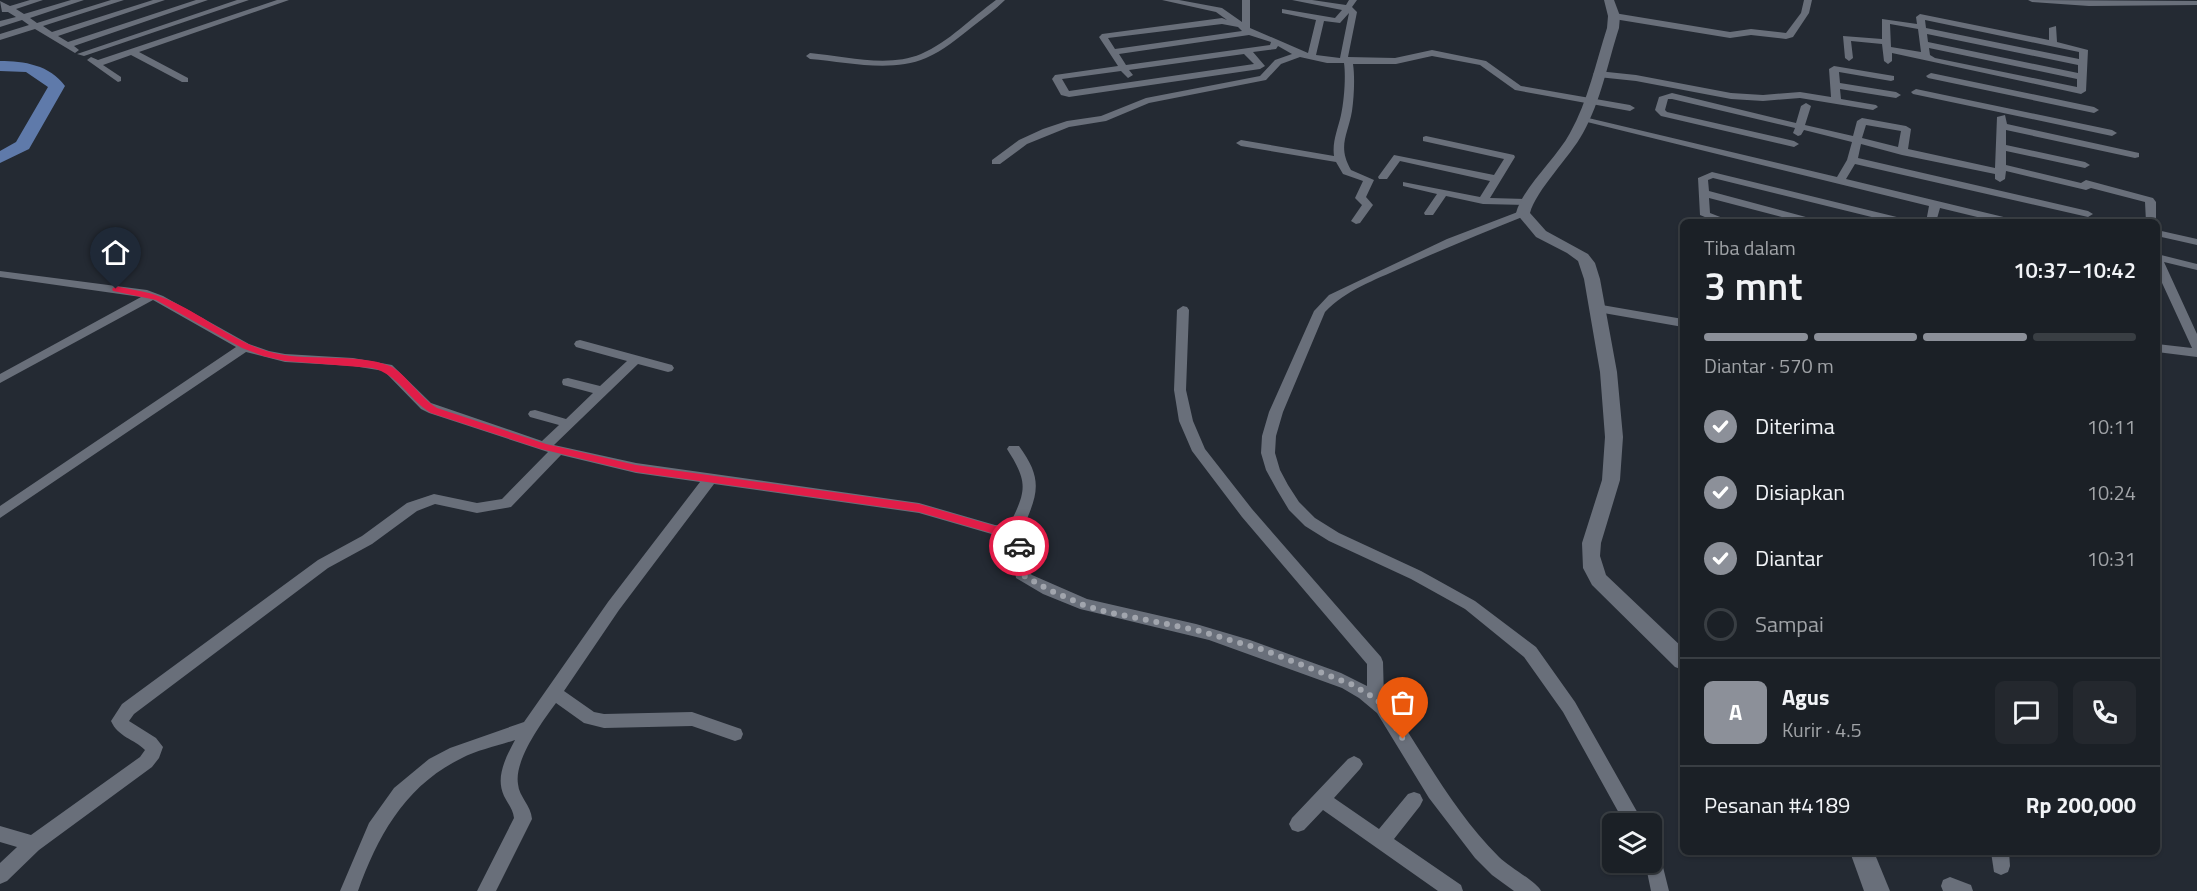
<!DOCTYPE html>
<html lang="id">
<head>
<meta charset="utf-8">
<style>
	:root { --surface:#1b2026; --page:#24282e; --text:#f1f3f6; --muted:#a0a3a7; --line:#393e43; --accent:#8c9099 }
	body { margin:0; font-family:"Titillium Web",sans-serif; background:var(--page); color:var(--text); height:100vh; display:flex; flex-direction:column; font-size:22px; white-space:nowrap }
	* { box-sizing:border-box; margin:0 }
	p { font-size:20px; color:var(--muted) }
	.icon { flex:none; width:33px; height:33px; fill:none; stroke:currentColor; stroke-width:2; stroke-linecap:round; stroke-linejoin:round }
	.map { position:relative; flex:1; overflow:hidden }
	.drawer { position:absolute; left:1680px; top:219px; width:480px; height:636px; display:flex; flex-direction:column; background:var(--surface); border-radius:9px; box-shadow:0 2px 4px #0004,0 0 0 2px var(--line) }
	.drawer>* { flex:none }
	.buttons { position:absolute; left:1602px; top:813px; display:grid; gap:12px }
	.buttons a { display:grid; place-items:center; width:60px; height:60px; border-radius:9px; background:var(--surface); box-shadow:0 2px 4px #0004,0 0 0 2px var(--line); font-size:30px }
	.pin { position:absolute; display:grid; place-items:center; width:51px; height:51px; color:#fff; margin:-62px -26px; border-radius:50% 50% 50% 0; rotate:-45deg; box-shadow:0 0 6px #0007 }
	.pin .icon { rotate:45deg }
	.courier { position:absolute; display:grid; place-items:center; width:60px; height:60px; margin:-30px; border:4px solid #e11d48; border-radius:50%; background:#fff; color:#222; box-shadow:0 2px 8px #0007 }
	.summary em { font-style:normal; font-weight:600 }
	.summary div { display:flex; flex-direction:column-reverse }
	.summary { display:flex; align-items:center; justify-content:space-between; height:102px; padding:0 24px }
	h1 { font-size:39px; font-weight:600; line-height:45px }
	.bar { display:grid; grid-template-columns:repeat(4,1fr); gap:9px 6px; align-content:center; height:72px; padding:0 24px }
	.bar i { height:8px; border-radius:4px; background:var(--line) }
	.bar .active { background:var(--accent) }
	.bar p { grid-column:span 4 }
	.line { display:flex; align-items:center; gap:15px; padding:0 24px; border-top:2px solid var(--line) }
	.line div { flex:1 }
	.round { display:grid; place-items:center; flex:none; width:63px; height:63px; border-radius:9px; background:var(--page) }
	ol { padding:0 24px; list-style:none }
	li { display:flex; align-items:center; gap:18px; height:66px }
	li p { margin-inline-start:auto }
	li .icon { padding:6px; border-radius:50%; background:var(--accent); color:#fff; stroke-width:4 }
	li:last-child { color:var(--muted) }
	li i { width:33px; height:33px; border:3px solid var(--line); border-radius:50% }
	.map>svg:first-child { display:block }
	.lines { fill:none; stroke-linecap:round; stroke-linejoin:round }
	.river { fill:#5f7aaa; fill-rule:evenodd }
	.street { fill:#696f7a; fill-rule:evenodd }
	.secondary { fill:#696f7a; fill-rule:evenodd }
	.route { fill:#e11d48 }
	.done { stroke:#a1a5ad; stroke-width:6; stroke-dasharray:0 10.8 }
</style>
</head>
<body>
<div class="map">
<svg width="2197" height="891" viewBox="0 0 2197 891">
	<rect width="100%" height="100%" fill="#242a33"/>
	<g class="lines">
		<!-- river -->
		<path class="river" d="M0,61C24,61 50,65 65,86L29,149L0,163V151L16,142L48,87L26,72L0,71Z"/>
		<!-- street -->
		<g class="street">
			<path d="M30,0H43L16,9L24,14L71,0H84L30,18L37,23L111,0H124L43,26L52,32L153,0H165L58,36L68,42L196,0H208L74,46L79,50L75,53L35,29L0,40V34L29,25L22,20L0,27V21L16,17L8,12H2L0,1L10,6Z"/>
			<path d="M237,0H249L84,56L77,54Z"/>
			<path d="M277,0H289L139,52L188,78V82H182L131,55L103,65L121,77V81L118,82L87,60L91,57L98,60Z"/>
			<path d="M996,0H1005C995,10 983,18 972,27C958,38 943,51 926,58C891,73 847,62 810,59L806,56L810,53C844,56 888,68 921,54C949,42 971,18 996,0Z"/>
			<path d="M1162,0H1179L1222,8L1242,22V0H1250V28L1308,53L1316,20L1282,13V9L1335,18L1342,10L1292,0H1312L1346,5L1349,0H1357L1352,7L1357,12L1348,57L1395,58L1432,50L1486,61L1521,86L1630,105L1635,108L1630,111L1515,90L1480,65L1432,56L1396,64H1353C1355,77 1354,97 1352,111C1348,135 1337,146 1351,170L1374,180L1366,197L1373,205L1360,223L1356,224L1351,221L1362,205L1355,198L1363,181L1343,174L1336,162L1241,146L1236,143L1241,140L1334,156C1332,141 1338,129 1341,115C1344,101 1346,77 1344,63H1327L1300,57L1281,64L1266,80L1149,103L1106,121L1069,127L1027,144L1000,164H992V160L1019,140L1043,129L1067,121L1101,116L1146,98L1260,76L1275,60L1292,54L1278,46L1276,49L1253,52L1265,66L1260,69L1069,97L1061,95L1052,79L1055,75L1118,66L1099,37L1102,34L1222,18L1227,20L1216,12ZM1349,13L1340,58L1316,55L1324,21L1340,23ZM1222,24L1238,27L1242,31L1115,49L1108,38ZM1249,35L1271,42L1270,45L1126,65L1119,54ZM1244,54L1254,64L1069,91L1062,79L1121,71L1128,78L1133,75L1129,70Z"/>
			<path d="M1804,0H1812L1809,13L1793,37L1786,39L1751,35L1730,38L1614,19L1610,16L1614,13L1730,32L1751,29L1786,33L1801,13Z"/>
			<path d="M2028,0L2197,1V5L2089,6L2032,2Z"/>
			<path d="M1920,14L2049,40V28L2056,26L2057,42L2088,50L2086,91L2081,94L1892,53V61L1888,64L1884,61L1882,44L1851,41L1853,58L1849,61L1845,58L1843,36L1882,39V19L1917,24L1916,17ZM1925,20L2079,52V59L1926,28ZM1890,24L1918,29L1921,52L1891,47ZM1927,34L2078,65V73L1928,42ZM1929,48L2077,79V87L1935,58L1930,55Z"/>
			<path d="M1834,66L1894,76V80L1891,81L1839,72L1840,83L1896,92L1901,95L1896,98L1840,89L1841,99L1876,105L1878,107L1873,110L1800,98L1763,101L1731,99L1636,81L1598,77L1593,74L1598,71L1636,75L1731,93L1763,95L1800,92L1831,97L1829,69Z"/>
			<path d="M1931,73L2094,107L2099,110L2094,113L1928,78L1926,76Z"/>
			<path d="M1916,89L2112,130L2117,133L2112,136L1913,94L1911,92Z"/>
			<path d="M1672,93L1796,123L1801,106L1806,103L1811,106L1805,125L1853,136L1857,121L1862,118L1906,126L1911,129L1908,149L1995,168L1997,117L2005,115L2007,124L2139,153V157L2135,158L2006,130V145L2085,162L2090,165L2085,168L2006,151V165L2081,183L2086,180L2153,198L2156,202V222H2146L2145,202L2091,188L2086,190L2006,171L2005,179L2000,182L1995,179V174L1902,155L1861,144L1858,158L2088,211L2093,214L2088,217L1855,164L1846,179L2016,220L2017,222H1998L1940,208L1936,222H1926L1929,206L1579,120L1584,117L1837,177L1847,160L1852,142L1804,130L1801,135L1798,136L1793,133L1795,128L1672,99H1668L1665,110L1667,112L1794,141L1799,144L1794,147L1661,116L1655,110L1659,97ZM1866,125L1901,131L1898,147L1862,138Z"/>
			<path d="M1426,136L1514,155L1515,157L1490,198L1526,199L1531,202L1526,205L1483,204L1446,196L1433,215H1425L1424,213L1437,194L1403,186V182L1480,197L1490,181L1400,161L1387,179H1379L1378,177L1394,155L1494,175L1504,159L1423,141V137Z"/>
			<path d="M1712,172L1909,220L1910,222H1892L1713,178L1708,180L1709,191L1817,220L1818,222H1801L1709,198L1710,213L1733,222H1717L1700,215L1698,178Z"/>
			<path d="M1523,210L1528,213L1527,215C1484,232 1443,249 1401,268C1375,280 1346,290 1325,312L1283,412L1276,436L1275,453L1280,470L1288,485L1299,502L1315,518L1339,533L1421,571L1475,601L1536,647L1575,702L1644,824H1625L1563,712L1524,657L1465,609L1411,579L1329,541L1305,526L1289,510L1277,490L1266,470L1261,453L1262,436L1269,412L1314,311L1329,295L1447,239Z"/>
			<path d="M2157,230L2197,239V245L2157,236Z"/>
			<path d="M2157,254L2197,264V270L2164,262L2197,334V357L2157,352V344L2192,348L2157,272Z"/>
			<path d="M0,271L147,290L163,296L249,344L269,351L285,354L353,358L392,365L431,403L542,441L559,425L530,417L528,414L530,411L535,410L566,419L593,393L563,385L562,382L563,379L568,378L600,386L627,361L576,347L574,344L576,341L580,340L672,365L674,368L672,371L668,372L638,364L554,445L636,463L919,503L995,525L1009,526C1026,491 1029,483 1007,449L1009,446H1019C1044,480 1038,495 1021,532L1026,540L1028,572L1032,575L1087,599L1196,624L1250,640L1341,673L1367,686V664L1242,517L1192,451L1179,421L1174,390L1177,310L1183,306L1187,307L1189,310L1186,390L1193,421L1205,449L1252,509L1381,657L1383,662L1384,699L1395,712C1428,762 1456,814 1499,857C1509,867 1537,882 1541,891H1514L1492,875L1475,858L1429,798L1377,713L1359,698L1342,688L1209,640L1080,609L1043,594L1016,578L1010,537L995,535L919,513L714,484L619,610L564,691L594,712L604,714L692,712L741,729L743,734L741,739L735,741L692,726L604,728L584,723L556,703C542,722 514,760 518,784C519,797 531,805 532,819L496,891H477L514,818C513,809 508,804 504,796C495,777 506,757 515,740C497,746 478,750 462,758C406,785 378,835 358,891H340L369,823L394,788L429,759L450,748L524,722L608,602L700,482L636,473L561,455L511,507L477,513L435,504L417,511L372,544L328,568L134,714L129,721L156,738L163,747L159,758L152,767L39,850L7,881L0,884V863L17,847L0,842V826L31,835L140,757L145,750C134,739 118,737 111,721L122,704L318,560L362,536L407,503L434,494L477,503L502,499L548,452L429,413L421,409L384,371L353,366L285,362L246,352L0,518V506L236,347L153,300L0,383V374L141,297L0,277Z"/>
			<path d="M1596,304L1683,319V327L1592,311L1590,308L1592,305Z"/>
			<path d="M1354,756L1360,759L1363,764L1360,769L1334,798L1379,829L1408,794L1414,792L1420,794L1423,800L1420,806L1394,839L1461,885L1463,891H1438L1323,810L1304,830L1298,832L1292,830L1289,824L1292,818L1348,759Z"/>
			<path d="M1652,845L1658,847L1669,891H1651L1645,862H1652Z"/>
			<path d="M1991,852H2009L2010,866L2008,872L2001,875L1994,872Z"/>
			<path d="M1950,877L1971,885L1973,891H1943L1941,886L1943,880Z"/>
		</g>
		<!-- secondary -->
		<g class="secondary">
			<path d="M1604,0H1614L1620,16L1619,28C1608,62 1601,101 1583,133C1570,157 1536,190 1530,213L1546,231L1588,254L1595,263L1600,279L1617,372L1623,437L1620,480L1601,543L1600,556L1606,575L1683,648V670L1675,667L1592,585L1583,568L1582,543L1602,480L1605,437L1600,372L1584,279L1578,261L1567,253L1536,237L1516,213C1523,187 1556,159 1570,133C1588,101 1596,62 1607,28L1608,16Z"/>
			<path d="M1850,852H1874L1890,891H1864Z"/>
		</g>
	</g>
	<!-- route -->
	<path class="route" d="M116,286C131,290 147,291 161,297C198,310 229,340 267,351C304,363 356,352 390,366C404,372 421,399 437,408L546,444L636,465L919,504L995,526L1017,529C1022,535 1027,541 1023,548H1016L1010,535L995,534L919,512L636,472L541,449L431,413C408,399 398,374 372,368L285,361L263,356L242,348L156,300L113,291L112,289Z"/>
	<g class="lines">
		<!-- done -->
		<path class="done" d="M1019,546L1021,574L1049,590L1086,606L1107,612L1196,630L1264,650L1353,685L1376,699L1382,705L1403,739"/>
	</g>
</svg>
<div class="buttons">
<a><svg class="icon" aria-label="layers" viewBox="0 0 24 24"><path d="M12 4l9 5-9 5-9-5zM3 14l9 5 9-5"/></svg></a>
</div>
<div class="pin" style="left:1403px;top:739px;background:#ea580c"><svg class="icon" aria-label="bag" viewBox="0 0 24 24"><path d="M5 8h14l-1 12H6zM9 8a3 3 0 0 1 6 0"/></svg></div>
<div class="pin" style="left:116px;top:289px;background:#1f2937"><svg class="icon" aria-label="home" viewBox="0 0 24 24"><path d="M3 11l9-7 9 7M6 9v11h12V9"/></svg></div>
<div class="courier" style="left:1019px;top:546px"><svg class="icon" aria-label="car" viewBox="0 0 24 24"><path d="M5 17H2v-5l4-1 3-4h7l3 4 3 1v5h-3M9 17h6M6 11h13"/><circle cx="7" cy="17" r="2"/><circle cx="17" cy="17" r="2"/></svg></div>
<section class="drawer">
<div class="summary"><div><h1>3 mnt</h1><p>Tiba dalam</p></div><em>10:37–10:42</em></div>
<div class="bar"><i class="active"></i><i class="active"></i><i class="active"></i><i></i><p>Diantar · 570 m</p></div>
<ol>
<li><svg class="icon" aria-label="check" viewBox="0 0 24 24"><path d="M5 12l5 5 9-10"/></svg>Diterima<p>10:11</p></li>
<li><svg class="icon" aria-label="check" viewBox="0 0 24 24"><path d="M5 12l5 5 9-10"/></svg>Disiapkan<p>10:24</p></li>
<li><svg class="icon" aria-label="check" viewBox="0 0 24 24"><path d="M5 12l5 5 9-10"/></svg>Diantar<p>10:31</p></li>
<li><i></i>Sampai</li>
</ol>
<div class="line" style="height:108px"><b class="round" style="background:var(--accent);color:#fff">A</b><div><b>Agus</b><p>Kurir · 4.5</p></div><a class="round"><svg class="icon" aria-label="chat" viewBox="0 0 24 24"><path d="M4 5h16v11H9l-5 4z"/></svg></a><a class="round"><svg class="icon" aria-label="phone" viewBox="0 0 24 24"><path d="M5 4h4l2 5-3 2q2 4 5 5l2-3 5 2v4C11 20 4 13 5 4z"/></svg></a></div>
<div class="line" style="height:78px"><div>Pesanan #4189</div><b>Rp 200,000</b></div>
</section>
</div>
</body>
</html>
